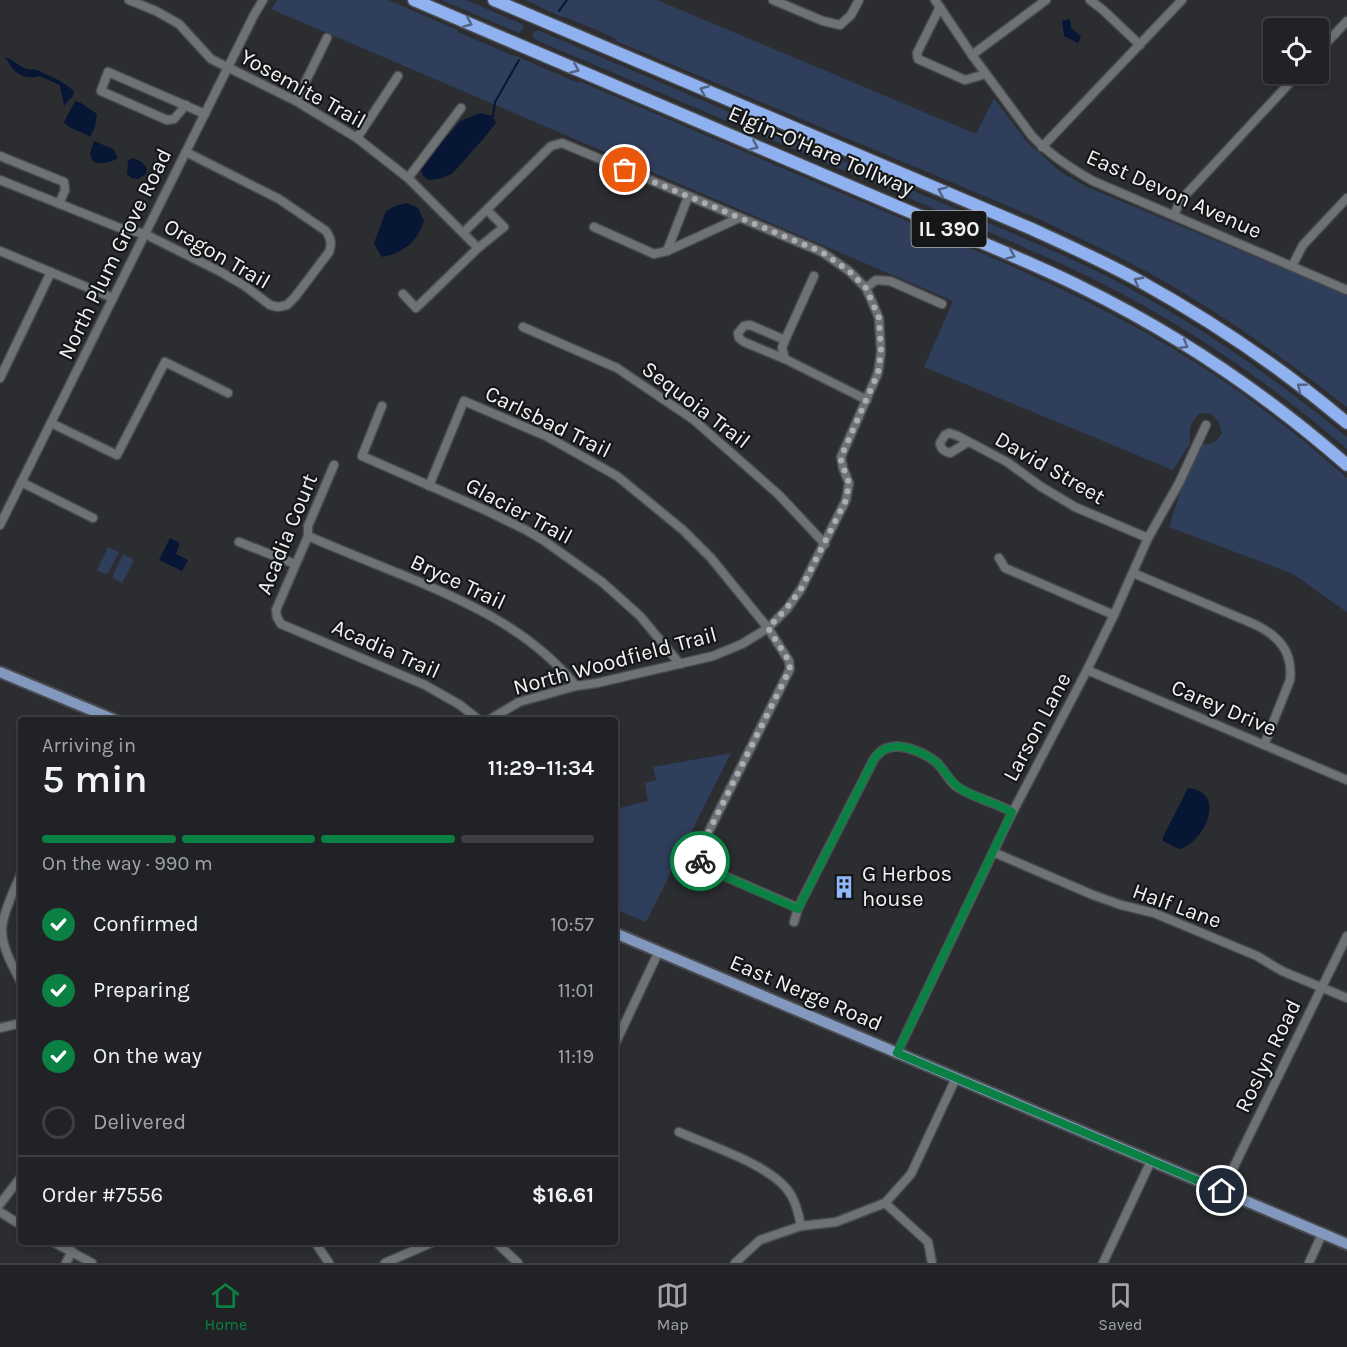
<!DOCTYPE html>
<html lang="en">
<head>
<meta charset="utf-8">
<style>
	:root { --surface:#202225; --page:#282a2d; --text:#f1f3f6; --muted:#a2a4a7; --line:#3d3f42; --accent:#0b8043 }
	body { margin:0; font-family:Karla,sans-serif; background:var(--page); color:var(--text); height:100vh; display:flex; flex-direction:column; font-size:22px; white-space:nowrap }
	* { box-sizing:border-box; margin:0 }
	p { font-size:20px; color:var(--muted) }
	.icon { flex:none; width:33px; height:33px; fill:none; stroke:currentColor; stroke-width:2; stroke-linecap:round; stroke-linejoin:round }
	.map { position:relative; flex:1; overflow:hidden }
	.drawer { position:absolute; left:18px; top:717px; width:600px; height:528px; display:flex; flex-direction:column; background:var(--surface); border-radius:6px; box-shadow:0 3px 9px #0003,0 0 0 2px var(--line) }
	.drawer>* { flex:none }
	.tools { position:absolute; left:1263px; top:18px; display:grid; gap:12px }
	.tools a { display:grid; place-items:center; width:66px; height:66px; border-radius:6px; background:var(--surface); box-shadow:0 3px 9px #0003,0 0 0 2px var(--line); font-size:30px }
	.pin { position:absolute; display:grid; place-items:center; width:51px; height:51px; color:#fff; margin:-26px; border:3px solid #fff; border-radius:50%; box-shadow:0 2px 6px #0007 }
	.courier { position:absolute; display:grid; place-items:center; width:60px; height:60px; margin:-30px; border:4px solid #0b8043; border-radius:50%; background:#fff; color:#222; box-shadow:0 2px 8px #0007 }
	.summary em { font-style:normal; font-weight:600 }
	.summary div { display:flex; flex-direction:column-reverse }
	.summary { display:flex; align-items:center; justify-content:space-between; height:102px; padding:0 24px }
	h1 { font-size:39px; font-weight:600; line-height:45px }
	.bar { display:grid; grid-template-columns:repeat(4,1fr); gap:9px 6px; align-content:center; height:72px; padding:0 24px }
	.bar i { height:8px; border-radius:4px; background:var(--line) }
	.bar .current { background:var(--accent) }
	.bar p { grid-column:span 4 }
	.line { display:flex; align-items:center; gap:15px; padding:0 24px; border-top:2px solid var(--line) }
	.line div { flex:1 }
	ol { padding:0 24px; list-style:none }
	li { display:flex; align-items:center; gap:18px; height:66px }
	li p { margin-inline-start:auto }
	li .icon { padding:6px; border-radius:50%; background:var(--accent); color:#fff; stroke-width:4 }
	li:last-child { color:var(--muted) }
	li i { width:33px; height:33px; border:3px solid var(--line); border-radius:50% }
	.tabs { display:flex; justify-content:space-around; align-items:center; height:84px; border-top:2px solid var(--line); background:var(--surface); font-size:16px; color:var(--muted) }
	.tabs a { display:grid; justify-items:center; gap:3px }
	.tabs .current { color:var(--accent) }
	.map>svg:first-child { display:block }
	.green { fill:#2f3e5a }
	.water { fill:#071634 }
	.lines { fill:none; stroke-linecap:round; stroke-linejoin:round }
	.stream { stroke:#071634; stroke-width:2 }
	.minor-casing { stroke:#494b4e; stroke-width:11 }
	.major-casing { stroke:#494b4e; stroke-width:14 }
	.highway-casing { stroke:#494b4e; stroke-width:15 }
	.minor { stroke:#6f7275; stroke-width:8 }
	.major { stroke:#8298bf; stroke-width:10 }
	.highway { stroke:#8fb1f0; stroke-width:12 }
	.oneway { stroke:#526484 }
	.done { stroke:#acadb0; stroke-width:6; stroke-dasharray:0 10.8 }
	.route { stroke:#0b8043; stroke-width:8 }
	.labels { text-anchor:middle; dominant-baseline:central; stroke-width:4.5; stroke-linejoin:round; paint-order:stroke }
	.shield { fill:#151617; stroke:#afb0b2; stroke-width:1.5 }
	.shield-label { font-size:21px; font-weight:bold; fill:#f1f2f4 }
	.street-label { font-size:22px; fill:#f1f2f4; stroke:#151617 }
	.poi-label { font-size:22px; fill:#f1f2f4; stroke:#151617; text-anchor:start }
</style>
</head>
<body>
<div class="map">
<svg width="1347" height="1263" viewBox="0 0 1347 1263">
	<rect width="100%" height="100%" fill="#2b2d31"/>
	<!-- green -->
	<g class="green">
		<path d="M277,0H388L458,30V32L511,55L516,56L578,83L579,81C679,124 779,167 879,209C969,248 1060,284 1146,333C1218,373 1285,423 1347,478V612L1293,574L1169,527L1183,483L1203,444C1213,445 1217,441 1222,433L1219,423L1211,414L1202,413L1198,414L1190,427V443L1173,470L924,367L953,301L271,9Z"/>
		<path d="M441,0H466L522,24L523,29L519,33Z"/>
		<path d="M526,0H657L976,134L994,98L1026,141L1062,173L1087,187L1347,295V407C1285,359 1221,313 1153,275C1116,255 1079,238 1041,220L616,41L615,38L565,17L559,16Z"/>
		<path d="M536,31H540L1012,233C1046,247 1079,262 1112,279C1196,323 1274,377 1347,437V449C1273,386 1192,329 1105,285C1074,269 1042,255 1010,241L536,40L533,37V33Z"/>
		<path d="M108,547L119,552L107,575L97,570Z"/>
		<path d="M123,554L134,560L122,583L112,577Z"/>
		<path d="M731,753L646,922L615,909V809L648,801L645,783L656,780L653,767Z"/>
	</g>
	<!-- water -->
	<g class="water">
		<path d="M1070,19L1071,28L1081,36L1078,43L1064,36L1062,21Z"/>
		<path d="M5,57C14,60 18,66 27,69C30,70 33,69 37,70C40,71 42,73 45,74C58,79 64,83 74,91L72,98H70L64,106L60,85L39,76C31,79 20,77 14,70C10,66 9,62 5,57Z"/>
		<path d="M75,101L81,103L97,114L95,127L90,137C81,130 70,131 64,122Z"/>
		<path d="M480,113L493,116L496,123L484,138L452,174L438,179L428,180L423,176L420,169L429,153L451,132L460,121Z"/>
		<path d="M94,141L113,149L118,158C112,162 94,168 91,157C89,153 93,145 94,141Z"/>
		<path d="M133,158L142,162L147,169L146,174L138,179L131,178L127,174L128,161Z"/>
		<path d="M407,203L418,208L424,221C417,242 404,252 383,257L379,253L374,243L386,211L395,206Z"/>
		<path d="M170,538L180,543L176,554L188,560L182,571L159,560Z"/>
		<path d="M1188,788C1229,792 1203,844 1179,849L1163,841V837Z"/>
	</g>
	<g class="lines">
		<!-- stream -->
		<g class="stream">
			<path d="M559,11L567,0"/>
			<path d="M493,116L495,102L519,60"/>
		</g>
		<!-- minor casing -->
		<g class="minor-casing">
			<g id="minor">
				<path d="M129,0L156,11L179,24L211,59L296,101L357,138L408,178L478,248"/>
				<path d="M773,0L823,21L840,25L851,15L859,0"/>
				<path d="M935,0L972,55L1032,136C1049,154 1070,168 1093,181L1347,290"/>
				<path d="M1090,0L1103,10L1140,45"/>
				<path d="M940,7L917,53L918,59L965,80L986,74"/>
				<path d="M1318,52L1347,21"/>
				<path d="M972,55L1046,0"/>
				<path d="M296,101L327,38"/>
				<path d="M186,105L174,119L167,120L101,91L108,72L205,114"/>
				<path d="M357,138L398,76"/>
				<path d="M1042,147L1182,0"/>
				<path d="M0,156L64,182L65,190L59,204"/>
				<path d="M408,178L461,108"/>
				<path d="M0,180L120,228L145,234L219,271L245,286L270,305L278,307L287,305L295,297L329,252C332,243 331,239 326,231L279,199L186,152"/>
				<path d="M1174,215L1180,201L1298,74"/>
				<path d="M594,227L654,254L667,251L739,218"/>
				<path d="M464,232L551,146L562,143L822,252L849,271L866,288L879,318L881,352L878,373L841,457L843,468L849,483L846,500L801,589L787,609L768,628L742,644L713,656L597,683L576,686L519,702L489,720"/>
				<path d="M0,251L113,298"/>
				<path d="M667,251L688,197"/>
				<path d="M1292,266L1303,245L1347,198"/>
				<path d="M866,288L876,280L890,281L942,304"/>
				<path d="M403,294L416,308L478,248L504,227L487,210"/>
				<path d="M523,327L617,368L694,420L779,495L825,544"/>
				<path d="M785,340L750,325L744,326L738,333L739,338L744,342L785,359L867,400"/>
				<path d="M785,359L782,348L785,340L814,276"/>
				<path d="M0,378L51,272"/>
				<path d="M382,406L362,456L485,510L526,530L543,540L602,582L640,616L680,664"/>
				<path d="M51,423L117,455L165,362L228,393"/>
				<path d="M968,442L950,453C944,451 941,450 940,443L945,435L949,433L958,436L1007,462L1040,486L1075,507L1148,538"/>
				<path d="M334,465L308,526V536L276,610L277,617L281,624L425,685L460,705L479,720"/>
				<path d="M21,482L93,518"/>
				<path d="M429,486L464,401L546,436L617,476L683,530L711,558L768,628L789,661L790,669L697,855L704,867L798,908L874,759C878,754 882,749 888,748C902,743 925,753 936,762C944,769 948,780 957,787C974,798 995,802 1012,812"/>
				<path d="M0,525L254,15L263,0"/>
				<path d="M308,536C340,550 373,563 405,576C468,602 532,631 576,686"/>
				<path d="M239,542L295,564"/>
				<path d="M999,558L1005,568L1114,615"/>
				<path d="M1133,573L1254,624C1279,636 1293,651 1290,680L1264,745"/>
				<path d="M1087,670L1347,780"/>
				<path d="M993,852L1093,895L1121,905L1154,913L1257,956L1282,971L1347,998"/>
				<path d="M21,874C15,888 3,912 2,928C1,946 13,967 21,982"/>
				<path d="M794,922L798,908"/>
				<path d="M0,1028L21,1023"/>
				<path d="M615,1044L659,951"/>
				<path d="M897,1053L1009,819L1087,670L1114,615L1148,538L1179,483L1206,425"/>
				<path d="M679,1132C710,1146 775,1166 791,1195C797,1205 799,1216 801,1226"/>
				<path d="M1222,1191L1347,936"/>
				<path d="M885,1203L928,1242L932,1263"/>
				<path d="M0,1204L21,1177"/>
				<path d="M0,1212L21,1225"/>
				<path d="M53,1242L92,1263"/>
				<path d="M315,1242L329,1263"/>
				<path d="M496,1242L518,1263"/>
				<path d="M66,1263L72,1251"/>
				<path d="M385,1263L433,1242"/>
				<path d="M735,1263L760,1240L801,1226L836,1222L885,1203L911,1174L956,1078"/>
				<path d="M1103,1263L1151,1161"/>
				<path d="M1309,1263L1322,1234"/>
			</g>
		</g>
		<!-- major casing -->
		<g class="major-casing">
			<g id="major">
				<path d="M0,672L115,720"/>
				<path d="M615,933L1347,1244"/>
			</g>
		</g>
		<!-- highway casing -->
		<g class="highway-casing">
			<g id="highway">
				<path d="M414,0L997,249C1025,261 1053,273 1081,287C1177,334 1267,395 1347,465"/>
				<path d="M494,0L1032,229C1069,246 1107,263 1143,283C1215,323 1284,370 1347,423"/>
			</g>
		</g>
		<!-- minor -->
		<use href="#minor" class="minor"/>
		<!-- major -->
		<use href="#major" class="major"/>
		<!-- highway -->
		<use href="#highway" class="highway"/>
	</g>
	<!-- one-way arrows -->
	<defs><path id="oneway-chevron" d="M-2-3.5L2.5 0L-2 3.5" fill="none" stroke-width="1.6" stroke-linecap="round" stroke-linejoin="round" transform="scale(1.5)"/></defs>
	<g class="oneway">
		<use href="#oneway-chevron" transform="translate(468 23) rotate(23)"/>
		<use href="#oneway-chevron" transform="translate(575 69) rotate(23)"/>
		<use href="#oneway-chevron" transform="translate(704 90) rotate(-157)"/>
		<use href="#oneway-chevron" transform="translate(754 146) rotate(23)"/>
		<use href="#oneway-chevron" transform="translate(942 191) rotate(-157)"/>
		<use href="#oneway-chevron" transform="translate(1011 255) rotate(23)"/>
		<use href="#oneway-chevron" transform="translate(1138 281) rotate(-152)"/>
		<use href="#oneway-chevron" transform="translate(1184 345) rotate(31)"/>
		<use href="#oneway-chevron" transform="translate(1301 387) rotate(-142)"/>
	</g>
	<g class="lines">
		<!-- done -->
		<path class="done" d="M625,170L822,252L849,271L866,288L879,318L881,352L878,373L841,457V461L849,483L846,500L801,589L786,609L768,628L789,661L790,669L697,855L700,861"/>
		<!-- route -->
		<path class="route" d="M700,861L704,867L798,909L874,759C878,754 882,749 888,748C902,743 925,753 936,762C946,771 949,781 961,789C977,799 996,803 1012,812L897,1053L1222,1191"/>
	</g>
	<!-- icons -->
	<defs>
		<g id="building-bare" transform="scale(1.8)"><path d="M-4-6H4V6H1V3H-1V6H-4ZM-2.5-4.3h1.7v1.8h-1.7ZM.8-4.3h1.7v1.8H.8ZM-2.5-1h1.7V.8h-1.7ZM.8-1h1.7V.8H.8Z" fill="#92b7fd" stroke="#151617" stroke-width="2.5" paint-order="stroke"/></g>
	</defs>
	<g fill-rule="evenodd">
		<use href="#building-bare" x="844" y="887"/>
	</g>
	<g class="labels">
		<!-- shield labels -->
		<rect class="shield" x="911.5" y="211" width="75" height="36" rx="4.5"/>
		<g class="shield-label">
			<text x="949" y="229">IL 390</text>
		</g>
		<!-- street labels -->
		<g class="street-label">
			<text transform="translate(303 89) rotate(29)">Yosemite Trail</text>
			<text transform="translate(821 151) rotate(23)">Elgin-O'Hare Tollway</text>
			<text transform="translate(1174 194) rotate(24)">East Devon Avenue</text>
			<text transform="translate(115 254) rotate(-64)">North Plum Grove Road</text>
			<text transform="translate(217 254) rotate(30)">Oregon Trail</text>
			<text transform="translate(696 405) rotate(37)">Sequoia Trail</text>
			<text transform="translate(548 422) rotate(26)">Carlsbad Trail</text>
			<text transform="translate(1050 468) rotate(30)">David Street</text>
			<text transform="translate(519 511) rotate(28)">Glacier Trail</text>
			<text transform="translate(287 534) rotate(-68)">Acadia Court</text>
			<text transform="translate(458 582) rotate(25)">Bryce Trail</text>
			<text transform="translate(386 649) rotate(24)">Acadia Trail</text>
			<text transform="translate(615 661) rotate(-15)">North Woodfield Trail</text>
			<text transform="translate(1224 708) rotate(23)">Carey Drive</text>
			<text transform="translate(1037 727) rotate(-62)">Larson Lane</text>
			<text transform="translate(1177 906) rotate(20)">Half Lane</text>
			<text transform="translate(806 993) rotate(23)">East Nerge Road</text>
			<text transform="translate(1268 1056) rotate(-64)">Roslyn Road</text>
		</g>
		<!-- poi labels -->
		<g class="poi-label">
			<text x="862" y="874">G Herbos<tspan x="862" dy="25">house</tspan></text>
		</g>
	</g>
</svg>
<div class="tools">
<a><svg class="icon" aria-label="locate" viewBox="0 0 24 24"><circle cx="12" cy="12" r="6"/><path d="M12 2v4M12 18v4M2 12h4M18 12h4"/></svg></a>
</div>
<div class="pin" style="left:625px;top:170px;background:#ea580c"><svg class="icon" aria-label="bag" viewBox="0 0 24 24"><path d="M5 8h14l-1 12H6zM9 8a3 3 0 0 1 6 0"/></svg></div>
<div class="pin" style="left:1222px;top:1191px;background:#1f2937"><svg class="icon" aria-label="home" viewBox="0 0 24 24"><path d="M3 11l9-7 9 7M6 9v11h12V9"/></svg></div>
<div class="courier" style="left:700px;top:861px"><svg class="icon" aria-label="bike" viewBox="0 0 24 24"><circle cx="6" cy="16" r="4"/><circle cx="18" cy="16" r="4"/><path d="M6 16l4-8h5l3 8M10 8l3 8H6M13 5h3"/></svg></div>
<section class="drawer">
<div class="summary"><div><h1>5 min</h1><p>Arriving in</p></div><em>11:29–11:34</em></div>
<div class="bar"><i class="current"></i><i class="current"></i><i class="current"></i><i></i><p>On the way · 990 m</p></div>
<ol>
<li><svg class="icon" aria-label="check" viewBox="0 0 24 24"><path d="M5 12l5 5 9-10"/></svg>Confirmed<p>10:57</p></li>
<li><svg class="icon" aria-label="check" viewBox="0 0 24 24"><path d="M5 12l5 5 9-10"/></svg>Preparing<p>11:01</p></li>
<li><svg class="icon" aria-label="check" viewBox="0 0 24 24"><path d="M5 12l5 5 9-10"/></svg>On the way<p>11:19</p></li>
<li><i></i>Delivered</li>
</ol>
<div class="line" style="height:78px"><div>Order #7556</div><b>$16.61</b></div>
</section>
</div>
<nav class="tabs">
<a class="current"><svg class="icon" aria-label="home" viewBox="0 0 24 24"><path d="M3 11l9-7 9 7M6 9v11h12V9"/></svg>Home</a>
<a><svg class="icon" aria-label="map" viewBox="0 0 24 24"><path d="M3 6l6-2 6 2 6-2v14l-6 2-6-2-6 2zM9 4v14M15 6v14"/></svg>Map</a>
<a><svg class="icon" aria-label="saved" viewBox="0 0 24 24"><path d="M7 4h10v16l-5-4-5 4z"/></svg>Saved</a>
</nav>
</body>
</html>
